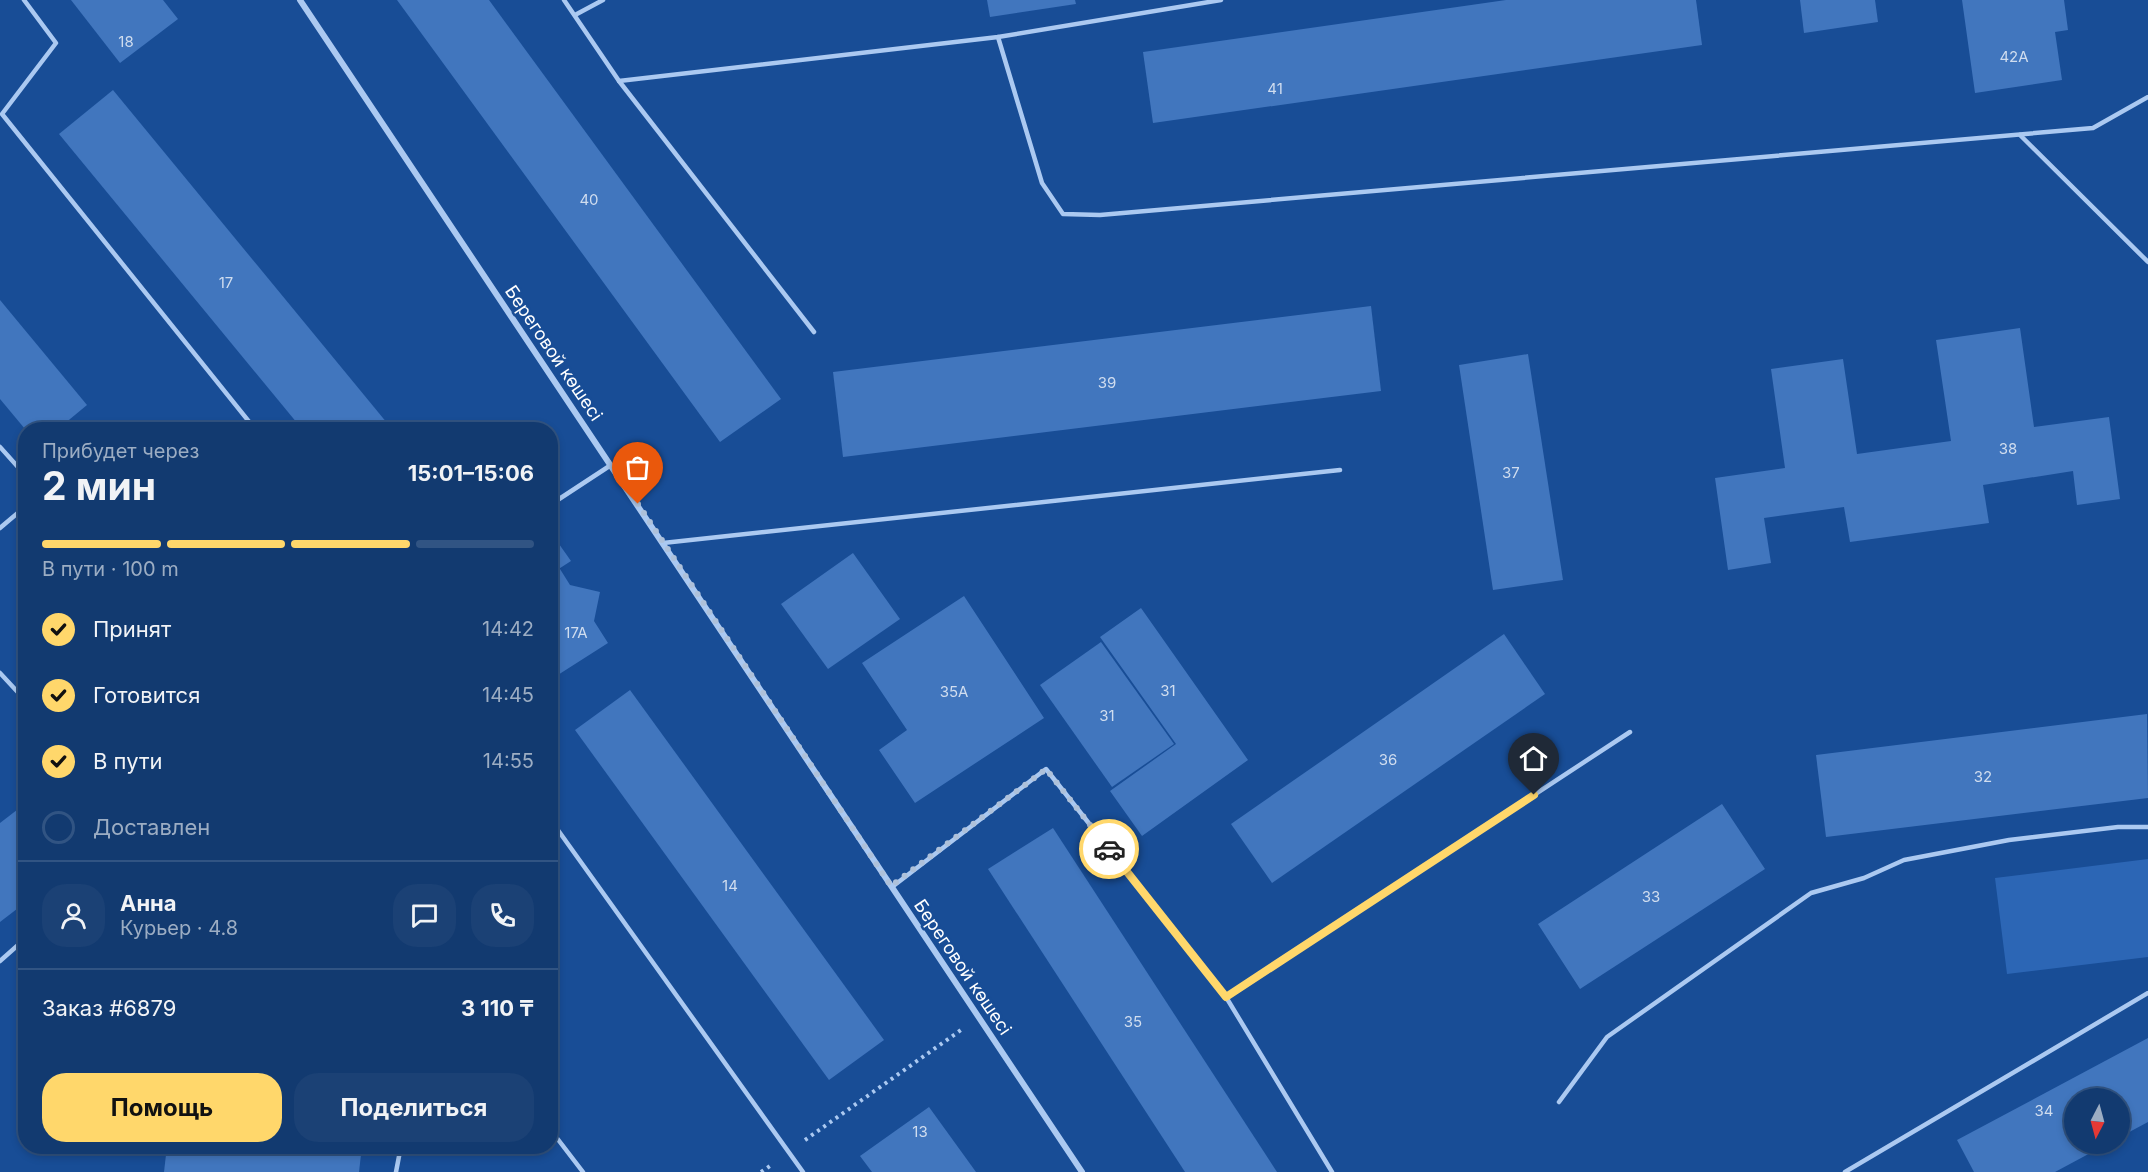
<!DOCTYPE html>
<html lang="ru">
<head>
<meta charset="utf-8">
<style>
	:root { --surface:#123a70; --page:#1b4175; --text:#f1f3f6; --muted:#9cadc3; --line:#315483; --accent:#ffd76b }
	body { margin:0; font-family:Inter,sans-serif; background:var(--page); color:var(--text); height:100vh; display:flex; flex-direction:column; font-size:22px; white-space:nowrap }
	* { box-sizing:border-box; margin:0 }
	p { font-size:20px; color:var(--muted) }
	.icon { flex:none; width:33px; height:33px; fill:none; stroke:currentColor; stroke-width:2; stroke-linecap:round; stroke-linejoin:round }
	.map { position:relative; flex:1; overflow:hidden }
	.panel { position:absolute; left:18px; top:422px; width:540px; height:732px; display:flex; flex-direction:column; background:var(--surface); border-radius:24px; box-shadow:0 3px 9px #0003,0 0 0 2px var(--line) }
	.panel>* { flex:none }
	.needle { width:39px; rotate:186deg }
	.buttons { position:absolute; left:2064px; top:1088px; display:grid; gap:12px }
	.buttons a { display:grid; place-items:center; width:66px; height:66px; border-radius:50%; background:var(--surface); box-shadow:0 3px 9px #0003,0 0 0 2px var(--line); font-size:30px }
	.pin { position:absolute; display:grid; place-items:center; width:51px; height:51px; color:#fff; margin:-62px -26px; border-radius:50% 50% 50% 0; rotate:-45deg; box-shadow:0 0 6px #0007 }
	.pin .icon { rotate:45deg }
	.courier { position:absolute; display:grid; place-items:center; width:60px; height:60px; margin:-30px; border:4px solid #ffd76b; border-radius:50%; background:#fff; color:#222; box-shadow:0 2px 8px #0007 }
	.summary em { font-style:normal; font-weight:700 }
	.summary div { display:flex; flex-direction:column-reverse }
	.summary { display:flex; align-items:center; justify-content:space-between; height:102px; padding:0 24px }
	h1 { font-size:39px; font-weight:700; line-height:45px }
	.bar { display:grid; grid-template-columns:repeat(4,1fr); gap:9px 6px; align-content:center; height:72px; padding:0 24px }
	.bar i { height:8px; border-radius:4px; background:var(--line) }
	.bar .on { background:var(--accent) }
	.bar p { grid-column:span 4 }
	.line { display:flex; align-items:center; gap:15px; padding:0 24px; border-top:2px solid var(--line) }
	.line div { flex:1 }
	.round { display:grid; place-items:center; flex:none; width:63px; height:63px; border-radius:24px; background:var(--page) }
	ol { padding:0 24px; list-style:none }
	li { display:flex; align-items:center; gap:18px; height:66px }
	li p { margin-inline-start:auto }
	li .icon { padding:6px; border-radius:50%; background:var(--accent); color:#111; stroke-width:4 }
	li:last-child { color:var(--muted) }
	li i { width:33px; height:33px; border:3px solid var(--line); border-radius:50% }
	.button { display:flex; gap:12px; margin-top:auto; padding:12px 24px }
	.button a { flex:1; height:69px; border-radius:24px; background:var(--accent); color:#111; font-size:24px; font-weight:700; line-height:69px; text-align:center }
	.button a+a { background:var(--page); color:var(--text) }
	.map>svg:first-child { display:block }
	.green { fill:#2c66b5 }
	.building { fill:#4176be }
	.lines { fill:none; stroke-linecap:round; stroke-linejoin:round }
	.path { stroke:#abc9f1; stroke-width:4; stroke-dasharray:3 4.5; stroke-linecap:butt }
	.service { stroke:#abc9f1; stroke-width:4.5 }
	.minor { stroke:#abc9f1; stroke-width:6 }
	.done { stroke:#aec1da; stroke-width:6; stroke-dasharray:0 10.8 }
	.route { stroke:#ffd76b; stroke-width:8 }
	.labels { text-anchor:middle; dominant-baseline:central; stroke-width:5; stroke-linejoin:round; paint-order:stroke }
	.number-label { font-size:15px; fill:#d0ddef }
	.street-label { font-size:18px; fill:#fff; stroke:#184d96 }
</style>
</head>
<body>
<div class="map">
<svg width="2148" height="1172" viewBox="0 0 2148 1172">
	<rect width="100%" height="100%" fill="#184d96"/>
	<!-- green -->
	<path class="green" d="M2148,859V957L2007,974L1995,878Z"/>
	<!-- building -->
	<g class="building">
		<path d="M71,0H163L178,19L120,63Z"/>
		<path d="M397,0H489L781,399L720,442Z"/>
		<path d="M987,0H1075L1076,4L990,17Z"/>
		<path d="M1506,0H1696L1702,45L1153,123L1143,52Z"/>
		<path d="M1800,0H1875L1878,22L1804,33Z"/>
		<path d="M1962,0H2064L2068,30L2055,32L2062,80L1975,93Z"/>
		<path d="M113,90L392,429H302L59,134Z"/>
		<path d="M0,300L87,405L58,429H25L0,399Z"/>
		<path d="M1371,306L1381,391L843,457L833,372Z"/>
		<path d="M2020,328L2034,427L2109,417L2120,499L2077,505L2073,471L1983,485L1989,523L1850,542L1844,507L1764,518L1771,563L1728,570L1715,478L1785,468L1771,369L1843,359L1857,454L1951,441L1936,340Z"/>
		<path d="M1528,354L1563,580L1493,590L1459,365Z"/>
		<path d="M559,544L571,561L554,572L560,569L570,585L600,592L594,621L608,643L550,680V550Z"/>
		<path d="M853,553L900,619L828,669L781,604Z"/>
		<path d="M964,596L1044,718L915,803L879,750L907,730L862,663Z"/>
		<path d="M1141,608L1248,760L1142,836L1110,791L1176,744L1100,637Z"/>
		<path d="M1504,634L1545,694L1272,883L1231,824Z"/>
		<path d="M1101,642L1174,744L1112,787L1040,685Z"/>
		<path d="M630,690L884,1040L829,1080L575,730Z"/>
		<path d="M2147,714L2148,798L1826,837L1816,755Z"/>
		<path d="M26,803V902L0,922V823Z"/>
		<path d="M1722,804L1765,869L1580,989L1538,924Z"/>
		<path d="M1053,828L1277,1172H1185L988,869Z"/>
		<path d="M2148,1038V1122L2120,1137V1098H2074V1143H2109L2055,1172H1974L1957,1140Z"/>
		<path d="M929,1107L976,1172H872L860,1156Z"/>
		<path d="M167,1146H362L359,1172H164Z"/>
	</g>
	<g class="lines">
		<!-- path -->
		<g class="path">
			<path d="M805,1140L961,1030"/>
			<path d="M761,1172L773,1164"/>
		</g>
		<!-- service -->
		<g class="service">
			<path d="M24,0L56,43L2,114L255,429"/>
			<path d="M564,0L619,81L814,332"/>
			<path d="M575,15L603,0"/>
			<path d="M998,37L1042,183L1063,214L1100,215L2093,128L2148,97"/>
			<path d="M619,81L998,37L1221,0"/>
			<path d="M2020,135L2148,262"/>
			<path d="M0,447L26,476"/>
			<path d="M550,505L611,465"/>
			<path d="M0,528L26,506"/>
			<path d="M663,543L1340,470"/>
			<path d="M0,673L26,701"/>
			<path d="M550,819L803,1172"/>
			<path d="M892,887L1046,769L1226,997L1332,1172"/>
			<path d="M0,961L26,938"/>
			<path d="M1226,997L1630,732"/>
			<path d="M1559,1102L1607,1037L1811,893L1864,878L1904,860L2009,840L2118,827H2148"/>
			<path d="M550,1129L583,1172"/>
			<path d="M396,1172L401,1146"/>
			<path d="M1845,1172L2148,993"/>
		</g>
		<!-- minor -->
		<path class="minor" d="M300,0L1082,1172"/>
	</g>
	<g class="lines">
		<!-- done -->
		<path class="done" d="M638,504L891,886L1046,769L1109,849"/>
		<!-- route -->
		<path class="route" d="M1109,849L1226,997L1534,795"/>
	</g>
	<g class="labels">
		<!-- number labels -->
		<g class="number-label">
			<text x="126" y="41">18</text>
			<text x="2014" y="56">42А</text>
			<text x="1275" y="88">41</text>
			<text x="589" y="199">40</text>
			<text x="226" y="282">17</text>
			<text x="1107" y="382">39</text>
			<text x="2008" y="448">38</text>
			<text x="1511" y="472">37</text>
			<text x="576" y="632">17А</text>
			<text x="1168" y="690">31</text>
			<text x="954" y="691">35А</text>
			<text x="1107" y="715">31</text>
			<text x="1388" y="759">36</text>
			<text x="1983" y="776">32</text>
			<text x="730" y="885">14</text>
			<text x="1651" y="896">33</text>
			<text x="1133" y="1021">35</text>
			<text x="2044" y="1110">34</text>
			<text x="920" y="1131">13</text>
		</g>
		<!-- street labels -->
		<g class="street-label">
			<text transform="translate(554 353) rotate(56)">Береговой көшесі</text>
			<text transform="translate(963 967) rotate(56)">Береговой көшесі</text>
		</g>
	</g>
</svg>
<div class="buttons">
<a><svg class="needle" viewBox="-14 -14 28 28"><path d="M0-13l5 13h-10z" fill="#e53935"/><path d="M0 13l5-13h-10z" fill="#9cadc3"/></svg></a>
</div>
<div class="pin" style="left:638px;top:504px;background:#ea580c"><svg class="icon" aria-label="bag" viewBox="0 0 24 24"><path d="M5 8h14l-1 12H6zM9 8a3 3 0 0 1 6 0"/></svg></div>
<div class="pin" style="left:1534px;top:795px;background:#1f2937"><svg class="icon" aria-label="home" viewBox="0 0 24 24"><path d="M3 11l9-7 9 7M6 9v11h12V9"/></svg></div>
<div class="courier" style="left:1109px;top:849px"><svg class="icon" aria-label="car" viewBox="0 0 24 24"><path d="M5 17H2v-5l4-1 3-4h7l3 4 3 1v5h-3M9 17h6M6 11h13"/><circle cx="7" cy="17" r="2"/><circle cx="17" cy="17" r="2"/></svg></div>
<section class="panel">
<div class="summary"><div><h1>2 мин</h1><p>Прибудет через</p></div><em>15:01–15:06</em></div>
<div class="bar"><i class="on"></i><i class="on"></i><i class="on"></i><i></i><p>В пути · 100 m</p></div>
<ol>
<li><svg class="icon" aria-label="check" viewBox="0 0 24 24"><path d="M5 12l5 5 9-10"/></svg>Принят<p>14:42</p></li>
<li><svg class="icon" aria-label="check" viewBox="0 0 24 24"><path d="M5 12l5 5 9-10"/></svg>Готовится<p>14:45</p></li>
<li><svg class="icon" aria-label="check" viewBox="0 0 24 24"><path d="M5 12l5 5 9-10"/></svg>В пути<p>14:55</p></li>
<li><i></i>Доставлен</li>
</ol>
<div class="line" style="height:108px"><a class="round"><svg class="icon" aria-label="person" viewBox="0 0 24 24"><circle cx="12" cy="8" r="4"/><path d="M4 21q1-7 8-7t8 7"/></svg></a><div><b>Анна</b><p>Курьер · 4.8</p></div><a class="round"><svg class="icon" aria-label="chat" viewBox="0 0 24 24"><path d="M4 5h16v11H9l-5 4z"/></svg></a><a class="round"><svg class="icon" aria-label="phone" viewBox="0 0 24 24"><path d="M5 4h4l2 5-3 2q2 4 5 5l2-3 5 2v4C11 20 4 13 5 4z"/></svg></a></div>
<div class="line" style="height:78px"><div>Заказ #6879</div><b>3 110 ₸</b></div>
<div class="button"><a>Помощь</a><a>Поделиться</a></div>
</section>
</div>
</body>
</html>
